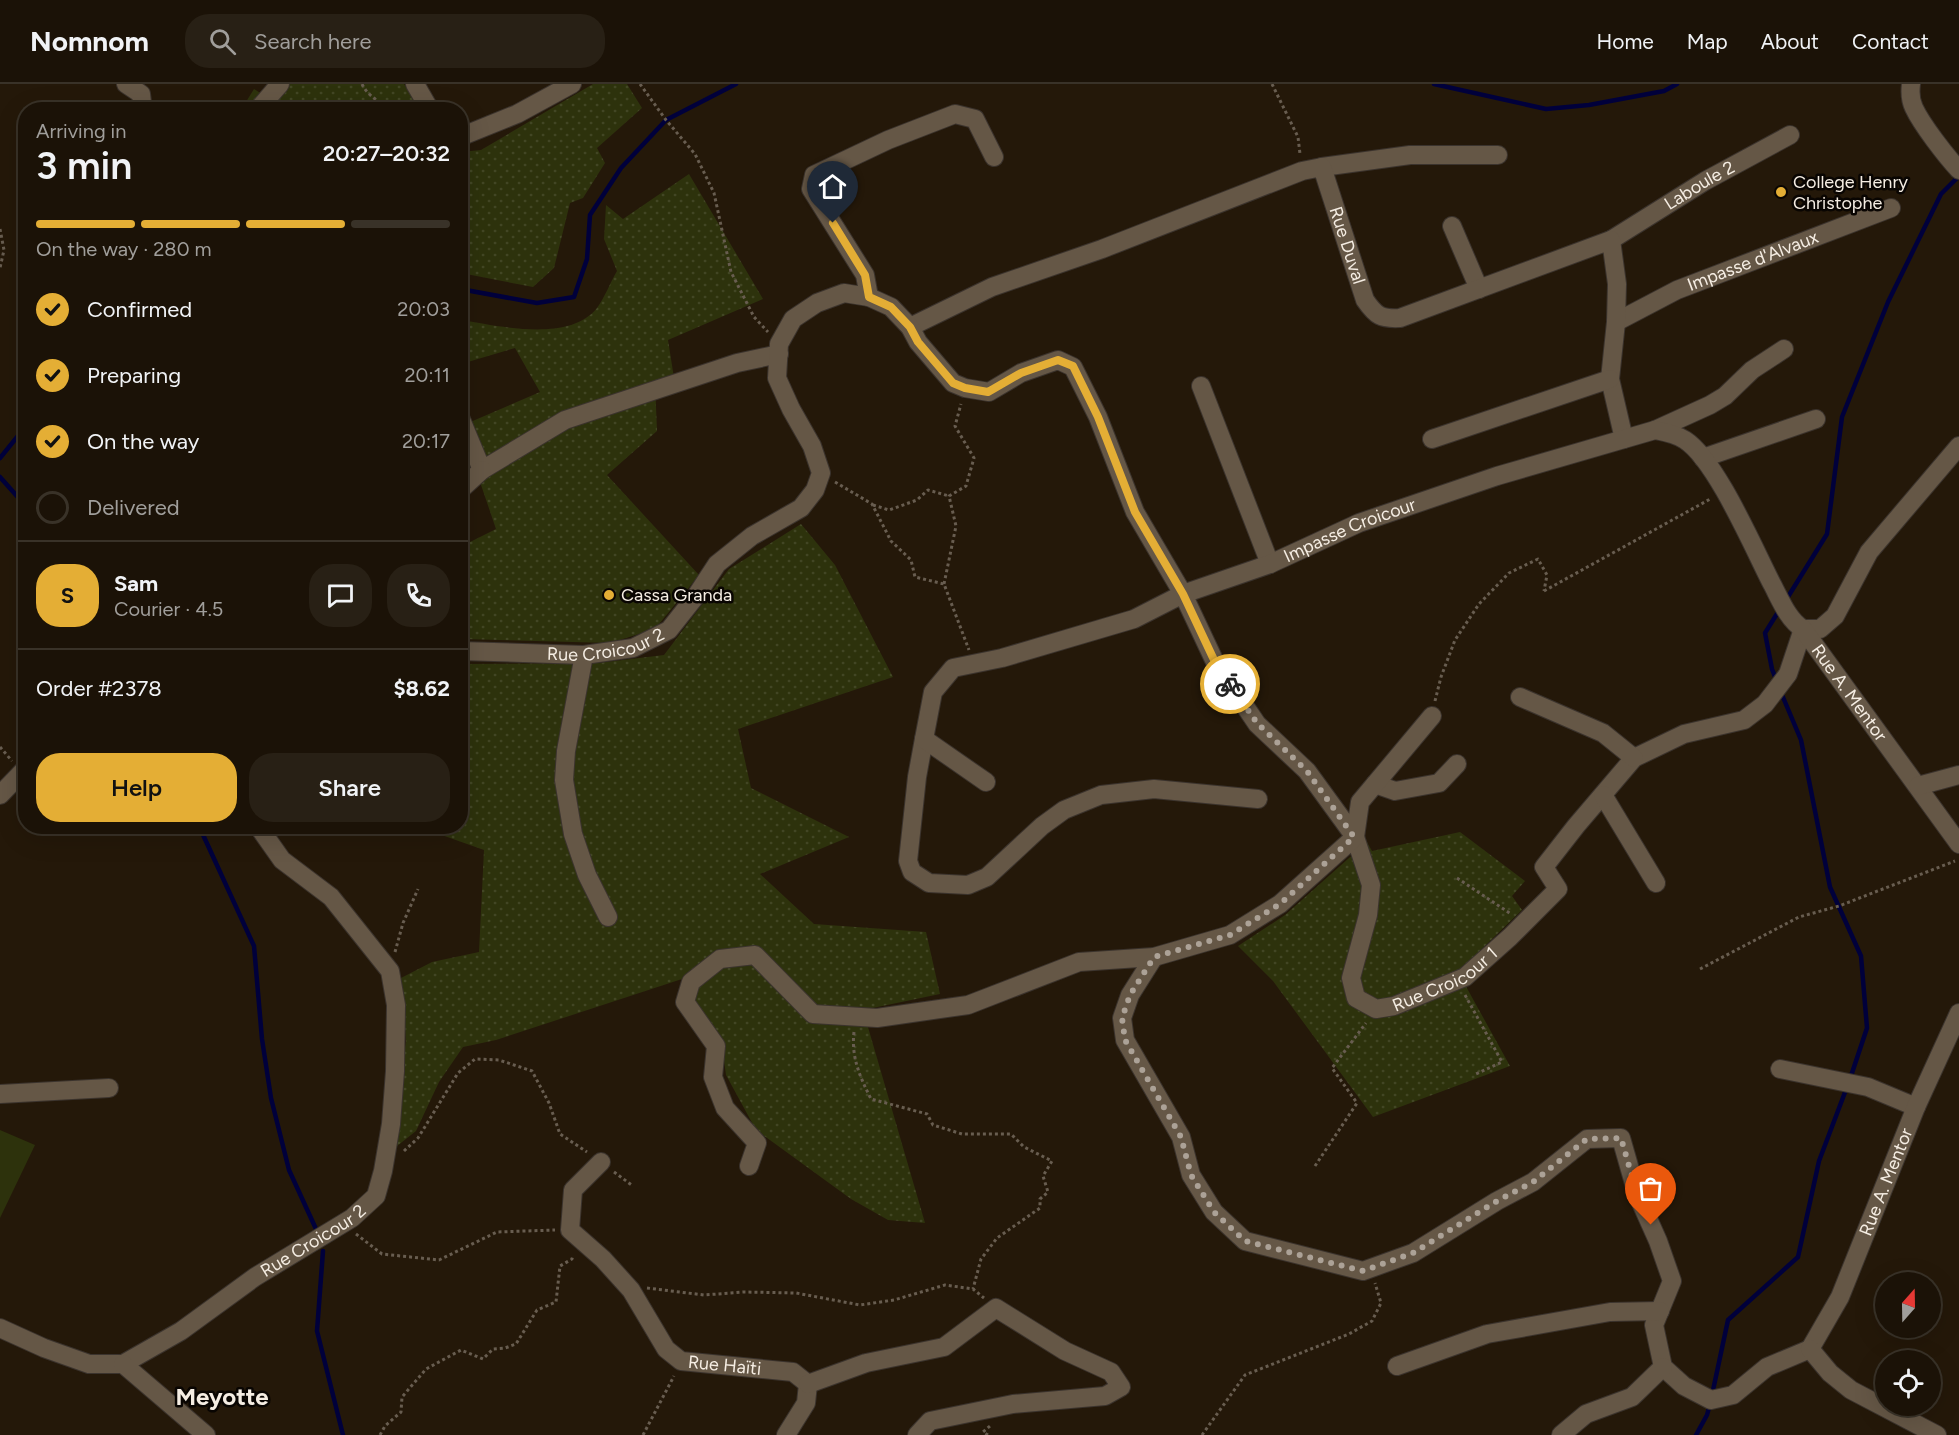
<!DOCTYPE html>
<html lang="en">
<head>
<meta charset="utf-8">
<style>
	:root { --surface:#1b1207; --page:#282015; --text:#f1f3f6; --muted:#a09e9b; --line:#393228; --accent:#e4ae35 }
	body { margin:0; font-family:Figtree,sans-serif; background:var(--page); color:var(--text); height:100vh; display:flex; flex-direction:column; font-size:22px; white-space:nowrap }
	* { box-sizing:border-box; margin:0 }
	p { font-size:20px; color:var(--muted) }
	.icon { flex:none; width:33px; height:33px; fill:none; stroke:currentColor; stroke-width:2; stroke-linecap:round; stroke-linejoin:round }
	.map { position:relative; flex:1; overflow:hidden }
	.side { position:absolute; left:18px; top:18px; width:450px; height:732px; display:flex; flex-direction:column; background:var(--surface); border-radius:24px; box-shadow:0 6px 24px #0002,0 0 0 2px var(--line) }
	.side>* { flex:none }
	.needle { width:39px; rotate:20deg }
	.buttons { position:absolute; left:1875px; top:1188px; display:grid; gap:12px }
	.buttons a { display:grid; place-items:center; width:66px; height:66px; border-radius:50%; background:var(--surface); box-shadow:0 6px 24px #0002,0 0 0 2px var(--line); font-size:30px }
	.pin { position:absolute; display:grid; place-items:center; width:51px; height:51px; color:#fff; margin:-62px -26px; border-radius:50% 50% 50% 0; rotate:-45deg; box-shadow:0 0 6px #0007 }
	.pin .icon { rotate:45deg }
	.courier { position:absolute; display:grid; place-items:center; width:60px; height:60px; margin:-30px; border:4px solid #e4ae35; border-radius:50%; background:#fff; color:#222; box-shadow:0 2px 8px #0007 }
	.headline em { font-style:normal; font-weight:600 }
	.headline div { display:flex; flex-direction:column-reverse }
	.headline { display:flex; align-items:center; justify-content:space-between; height:102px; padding:0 18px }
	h1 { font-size:39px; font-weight:600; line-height:45px }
	.bar { display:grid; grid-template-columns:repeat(4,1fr); gap:9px 6px; align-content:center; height:72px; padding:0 18px }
	.bar i { height:8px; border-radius:4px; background:var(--line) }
	.bar .active { background:var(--accent) }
	.bar p { grid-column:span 4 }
	.line { display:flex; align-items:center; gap:15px; padding:0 18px; border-top:2px solid var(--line) }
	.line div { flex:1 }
	.round { display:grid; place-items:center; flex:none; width:63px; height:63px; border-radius:24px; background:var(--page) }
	ol { padding:0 18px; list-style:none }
	li { display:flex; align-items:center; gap:18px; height:66px }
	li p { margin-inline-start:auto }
	li .icon { padding:6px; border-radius:50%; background:var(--accent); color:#111; stroke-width:4 }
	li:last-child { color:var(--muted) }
	li i { width:33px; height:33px; border:3px solid var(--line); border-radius:50% }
	.action { display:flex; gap:12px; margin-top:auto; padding:12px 18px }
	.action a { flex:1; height:69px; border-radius:24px; background:var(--accent); color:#111; font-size:24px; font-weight:600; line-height:69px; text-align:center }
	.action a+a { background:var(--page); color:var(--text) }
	header { display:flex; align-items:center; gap:36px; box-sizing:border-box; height:84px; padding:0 30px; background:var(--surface); border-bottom:2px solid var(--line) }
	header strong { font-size:28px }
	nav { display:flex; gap:33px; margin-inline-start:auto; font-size:21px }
	.search { width:420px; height:54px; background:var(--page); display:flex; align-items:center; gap:15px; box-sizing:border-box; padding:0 21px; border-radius:24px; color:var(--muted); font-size:22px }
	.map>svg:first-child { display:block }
	.grass { fill:url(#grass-dots) }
	.garden { fill:#2d320c }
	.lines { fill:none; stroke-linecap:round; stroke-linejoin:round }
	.stream { stroke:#00003b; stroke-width:4.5 }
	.minor-casing { stroke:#3b332d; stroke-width:20 }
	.path { stroke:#685d50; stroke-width:3; stroke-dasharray:3 3; stroke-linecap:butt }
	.minor { stroke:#655746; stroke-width:18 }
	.done { stroke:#aca297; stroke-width:6; stroke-dasharray:0 10.8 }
	.route { stroke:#e4ae35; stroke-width:8 }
	.poi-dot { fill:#e4ae35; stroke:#090502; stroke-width:2 }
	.labels { text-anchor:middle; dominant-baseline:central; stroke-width:5; stroke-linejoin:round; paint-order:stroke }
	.poi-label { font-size:18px; fill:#f5ede3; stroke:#090502; text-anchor:start }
	.street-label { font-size:18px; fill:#f5ede3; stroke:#090502 }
	.district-label { font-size:24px; font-weight:bold; fill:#f5ede3; stroke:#090502 }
</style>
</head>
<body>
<header>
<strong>Nomnom</strong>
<div class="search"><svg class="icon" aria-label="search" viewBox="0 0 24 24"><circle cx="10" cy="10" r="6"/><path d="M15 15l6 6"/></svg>Search here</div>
<nav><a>Home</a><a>Map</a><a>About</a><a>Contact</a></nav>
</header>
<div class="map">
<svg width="1959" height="1351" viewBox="0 0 1959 1351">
	<defs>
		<pattern id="grass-dots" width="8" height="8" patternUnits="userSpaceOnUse" patternTransform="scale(1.5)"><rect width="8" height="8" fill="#2d320c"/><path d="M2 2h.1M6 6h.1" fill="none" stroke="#424624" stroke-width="1.8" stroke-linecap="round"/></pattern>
	</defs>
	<rect width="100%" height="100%" fill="#241809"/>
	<!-- grass -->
	<g class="grass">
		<path d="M271,0H404L419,25L241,26L254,5L265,12Z"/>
		<path d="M593,0H627L642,24L597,64L605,79L583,114L570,119L554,184L533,203L461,189V68L481,66Z"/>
		<path d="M689,90L763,215L668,256L674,294L655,298L657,347L607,391L699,491L655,545L610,559L461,555L460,451L466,460L496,445L461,342L540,308L515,264L461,280V236C499,242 569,259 597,224C605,213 610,199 617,187L604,155L606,121L623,135Z"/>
		<path d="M801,440L835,481L893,593L738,645L751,704L849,753L760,790L814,840L926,848L940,910L863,926L925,1139L888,1136L851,1115L756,1046L726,991L721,954L693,916L682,895L496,956L463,963L439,998L416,1047L392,1066L397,1006L406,958L401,894L432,878L479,868L484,766L436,749L439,743L460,742L461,580L598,579L664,571L729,485Z"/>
		<path d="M1460,748L1525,797L1512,812L1522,826L1458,888L1510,982L1373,1033L1273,897L1238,862L1285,831L1367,758L1372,767Z"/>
	</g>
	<!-- garden -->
	<path class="garden" d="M0,1046L35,1061L0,1134Z"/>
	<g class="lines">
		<!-- stream -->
		<g class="stream">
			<path d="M1434,0L1546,25L1589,21L1664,7L1677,0"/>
			<path d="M460,205L537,219L574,213L587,175L590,131L621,84L666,36L736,0"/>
			<path d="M0,374L26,342"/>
			<path d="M0,393L24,420L26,430"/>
			<path d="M1786,516L1827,450L1842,333L1888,218L1941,110L1959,92"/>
			<path d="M1777,598L1772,585L1765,549L1780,525"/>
			<path d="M1780,606L1801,656L1830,803L1861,872L1867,944L1850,995"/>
			<path d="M199,742L254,862L262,955L271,1014L289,1086L316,1145"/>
			<path d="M323,1167L317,1247L343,1351"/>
			<path d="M1712,1311L1728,1236L1798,1173L1819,1077L1847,1003"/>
			<path d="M1696,1351L1707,1331L1710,1320"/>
		</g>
		<!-- minor casing -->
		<g class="minor-casing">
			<g id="minor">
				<path d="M126,0L141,10L143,26"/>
				<path d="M415,0L430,26"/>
				<path d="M1911,0C1910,8 1910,16 1914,24C1922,41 1946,72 1959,86"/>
				<path d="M260,23L280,0"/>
				<path d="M460,53L517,30L572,0"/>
				<path d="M1322,83L1410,71H1498"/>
				<path d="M1452,142L1479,205"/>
				<path id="s1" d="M1611,156L1705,97L1790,51"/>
				<path d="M869,213L865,191L811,105L814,91L888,56L955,30L975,35L994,73"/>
				<path id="s2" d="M1616,238L1677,206L1891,124"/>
				<path id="s3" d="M910,243L992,203L1102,165L1302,87L1322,83L1365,216C1376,232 1381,235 1400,234L1611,156L1617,200L1616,238L1610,295L1624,355"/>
				<path d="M1201,302L1270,480"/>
				<path d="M460,333L482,386L565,336L737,279L779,270"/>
				<path d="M1655,346L1710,321L1725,312L1752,286L1784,265"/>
				<path d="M1432,355L1610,295"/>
				<path d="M1703,374L1816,335"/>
				<path d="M460,406L482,386"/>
				<path d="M1803,545H1820L1835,532L1869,468L1959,362"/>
				<path id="s4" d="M460,567L584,571L633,564L669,546L696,512L717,480L752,452L801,424L815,406L821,389L812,362L791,325L777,294L779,260L793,235L817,219L844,209L869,213L891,223L910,243L918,258L953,299L965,304L989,308L1021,289L1058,276L1073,283L1098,333L1135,428L1183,510L1215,578L1257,640L1307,687L1355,753L1371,801L1368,831L1351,894L1356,914L1376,925L1394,922L1465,893L1510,853L1558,805L1544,783L1576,742L1634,674L1684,650L1744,636L1765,620L1788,590L1803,545"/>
				<path d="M584,571L566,667L564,696L573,750L587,791L608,833"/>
				<path d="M1520,613L1603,649L1634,674"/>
				<path d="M924,655L917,693L908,777L912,788L929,799L968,801L987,793L1042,742L1064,726L1101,711L1154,705L1258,715"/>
				<path id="s5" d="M986,698L924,655L933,608L953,584L1002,574L1134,535L1183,510L1270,480L1359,439L1497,392L1655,346C1665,348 1676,350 1685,356C1716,376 1754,465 1772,500C1780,515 1788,536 1803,545L1959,760"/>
				<path d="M1375,700L1395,707L1439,699L1457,680"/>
				<path d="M1918,702L1959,691"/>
				<path d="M0,711L26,684"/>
				<path d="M1603,711L1656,799"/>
				<path d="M1154,873L1130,911L1122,934L1125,956L1181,1053L1191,1091L1214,1128L1245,1157L1363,1187L1413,1169L1497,1117L1533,1098L1587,1055L1621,1054L1637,1110L1658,1157L1672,1197L1654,1241L1663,1283L1684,1302L1711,1316L1733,1311L1767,1283L1810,1265"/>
				<path d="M1780,985L1868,1003L1916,1023"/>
				<path d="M0,1010L109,1004"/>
				<path id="s6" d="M601,1078L573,1106L570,1146L603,1175L631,1206L666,1265L681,1277L793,1288L808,1300L806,1319L786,1351"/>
				<path d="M749,1082L757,1059L725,1024L713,993L716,962L685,918L691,898L720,875L755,871L813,930L877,934L968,921L1079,878L1154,873L1230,851L1280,820L1355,753L1360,718L1432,632"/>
				<path id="s7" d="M0,1244L44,1264L89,1280H123L181,1247L255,1193L352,1134L376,1112L383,1087L391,1040L395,987L396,921L390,887L331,813L282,776L258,742"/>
				<path id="s8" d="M1810,1265L1840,1213L1916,1023L1959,929"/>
				<path d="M1810,1265L1830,1289L1851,1306L1937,1351"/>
				<path d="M123,1280L206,1351"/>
				<path d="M1397,1282L1487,1250L1610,1228L1660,1227"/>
				<path d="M808,1300L866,1279L944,1263L996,1224L1065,1267L1111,1288L1121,1303L1105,1312L1013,1320L930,1337L917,1351"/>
				<path d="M1561,1351L1586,1330L1632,1313L1663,1283"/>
			</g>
		</g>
		<!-- path -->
		<g class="path">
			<path d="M362,0C368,13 378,14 385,26"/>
			<path d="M640,0L666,36L695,70L714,109L731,188L754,233L768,248"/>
			<path d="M1272,0L1298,53L1300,70"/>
			<path d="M0,145L4,166L0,184"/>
			<path d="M835,398L872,420L891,457L911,476L915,493L944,500L969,566"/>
			<path d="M873,421L889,426L917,416L928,406L949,412"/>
			<path d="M944,500L956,442L949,412L966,402L974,374L955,342L961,320"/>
			<path d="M1544,507L1712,414"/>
			<path d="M1435,617L1441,593L1455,556L1479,520L1509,489L1538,475L1547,491L1544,507"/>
			<path d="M0,663L12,677"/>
			<path d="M1457,794L1511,830"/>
			<path d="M395,868L403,839L418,805"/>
			<path d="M1700,885L1799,833L1839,822L1955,777"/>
			<path d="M1465,911L1502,978L1476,990"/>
			<path d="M854,948C851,973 860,993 871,1015L927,1030L933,1041L962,1050H1011L1024,1063L1052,1077L1043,1092L1048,1108L1040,1115V1124L997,1154L981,1175L973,1205"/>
			<path d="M404,1067L418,1054L458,989L475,975L499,976L532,987L549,1019L560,1050L587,1068"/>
			<path d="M1315,1082L1357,1019L1332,984L1366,939"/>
			<path d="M614,1088L633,1102"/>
			<path d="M356,1150L382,1170L439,1176L497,1148L555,1146"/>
			<path d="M647,1204L704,1211L744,1208L796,1209L860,1221L894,1216L945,1201L973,1205L984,1214"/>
			<path d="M380,1351L385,1342L401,1328L402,1313L426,1285L461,1266L483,1275L493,1265L505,1264L516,1260L537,1226L556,1218L560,1182L572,1175L573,1171"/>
			<path d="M643,1351L674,1292"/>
			<path d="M988,1351L983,1348L990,1342"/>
			<path d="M1202,1351L1245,1291L1349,1250L1372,1237L1381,1219L1375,1199"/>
		</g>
		<!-- minor -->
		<use href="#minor" class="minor"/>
	</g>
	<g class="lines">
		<!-- done -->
		<path class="done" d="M1230,600L1257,639L1307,687L1354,753L1280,820L1230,851L1154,873L1130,911L1122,934L1125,956L1181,1053L1191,1091L1214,1128L1245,1157L1363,1187L1413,1169L1497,1117L1533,1098L1587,1055L1621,1054L1637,1110L1651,1141"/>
		<!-- route -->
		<path class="route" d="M833,139L865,191L869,213L891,223L910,243L918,258L953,299L965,304L988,308L1021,289L1058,276L1073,282L1098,333L1135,428L1183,510L1215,578L1230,600"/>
	</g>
	<!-- markers -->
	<g class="poi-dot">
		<circle cx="1781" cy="108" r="6"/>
		<circle cx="609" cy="511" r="6"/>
	</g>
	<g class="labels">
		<!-- poi labels -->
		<g class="poi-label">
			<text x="1793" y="98">College Henry<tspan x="1793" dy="21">Christophe</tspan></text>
			<text x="621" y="511">Cassa Granda</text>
		</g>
		<!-- street labels -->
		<g class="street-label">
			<text stroke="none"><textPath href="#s1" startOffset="104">Laboule 2</textPath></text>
			<text stroke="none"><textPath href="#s3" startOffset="525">Rue Duval</textPath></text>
			<text stroke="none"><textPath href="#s2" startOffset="150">Impasse d'Alvaux</textPath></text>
			<text stroke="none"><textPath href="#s5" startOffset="576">Impasse Croicour</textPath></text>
			<text stroke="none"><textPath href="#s4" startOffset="147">Rue Croicour 2</textPath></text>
			<text stroke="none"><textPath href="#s5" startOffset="1233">Rue A. Mentor</textPath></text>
			<text stroke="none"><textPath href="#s4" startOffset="1760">Rue Croicour 1</textPath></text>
			<text stroke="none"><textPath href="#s8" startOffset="184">Rue A. Mentor</textPath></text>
			<text stroke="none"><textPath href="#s7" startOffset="357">Rue Croicour 2</textPath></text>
			<text stroke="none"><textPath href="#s6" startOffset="297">Rue Haïti</textPath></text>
		</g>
		<!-- district labels -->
		<g class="district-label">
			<text x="222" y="1312">Meyotte</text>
		</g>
	</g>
</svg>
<div class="buttons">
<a><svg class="needle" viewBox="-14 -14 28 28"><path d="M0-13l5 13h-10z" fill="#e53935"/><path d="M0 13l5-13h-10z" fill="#a09e9b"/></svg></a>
<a><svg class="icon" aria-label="locate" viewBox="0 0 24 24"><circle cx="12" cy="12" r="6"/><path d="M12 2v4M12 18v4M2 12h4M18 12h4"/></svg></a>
</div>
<div class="pin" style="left:1651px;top:1141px;background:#ea580c"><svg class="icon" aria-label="bag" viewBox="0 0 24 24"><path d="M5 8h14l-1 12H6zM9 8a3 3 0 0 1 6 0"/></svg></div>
<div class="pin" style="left:833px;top:139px;background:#1f2937"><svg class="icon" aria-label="home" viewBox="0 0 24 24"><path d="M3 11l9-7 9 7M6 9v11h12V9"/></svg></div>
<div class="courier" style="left:1230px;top:600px"><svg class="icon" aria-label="bike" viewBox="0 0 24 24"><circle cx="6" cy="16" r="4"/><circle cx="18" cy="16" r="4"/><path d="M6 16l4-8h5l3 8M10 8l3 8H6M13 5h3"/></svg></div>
<section class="side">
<div class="headline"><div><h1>3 min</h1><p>Arriving in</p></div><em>20:27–20:32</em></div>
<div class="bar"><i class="active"></i><i class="active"></i><i class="active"></i><i></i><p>On the way · 280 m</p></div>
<ol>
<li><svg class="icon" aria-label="check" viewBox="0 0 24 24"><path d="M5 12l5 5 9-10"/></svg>Confirmed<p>20:03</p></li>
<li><svg class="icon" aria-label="check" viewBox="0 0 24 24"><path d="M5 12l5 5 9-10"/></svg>Preparing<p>20:11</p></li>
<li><svg class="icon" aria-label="check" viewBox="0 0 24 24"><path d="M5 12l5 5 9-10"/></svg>On the way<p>20:17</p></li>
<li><i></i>Delivered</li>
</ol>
<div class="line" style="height:108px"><b class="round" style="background:var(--accent);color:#111">S</b><div><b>Sam</b><p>Courier · 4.5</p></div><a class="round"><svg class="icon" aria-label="chat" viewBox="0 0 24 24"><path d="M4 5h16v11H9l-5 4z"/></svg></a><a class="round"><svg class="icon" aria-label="phone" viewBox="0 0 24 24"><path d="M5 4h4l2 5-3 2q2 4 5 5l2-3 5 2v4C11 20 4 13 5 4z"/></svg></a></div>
<div class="line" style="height:78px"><div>Order #2378</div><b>$8.62</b></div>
<div class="action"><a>Help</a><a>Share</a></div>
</section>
</div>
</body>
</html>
